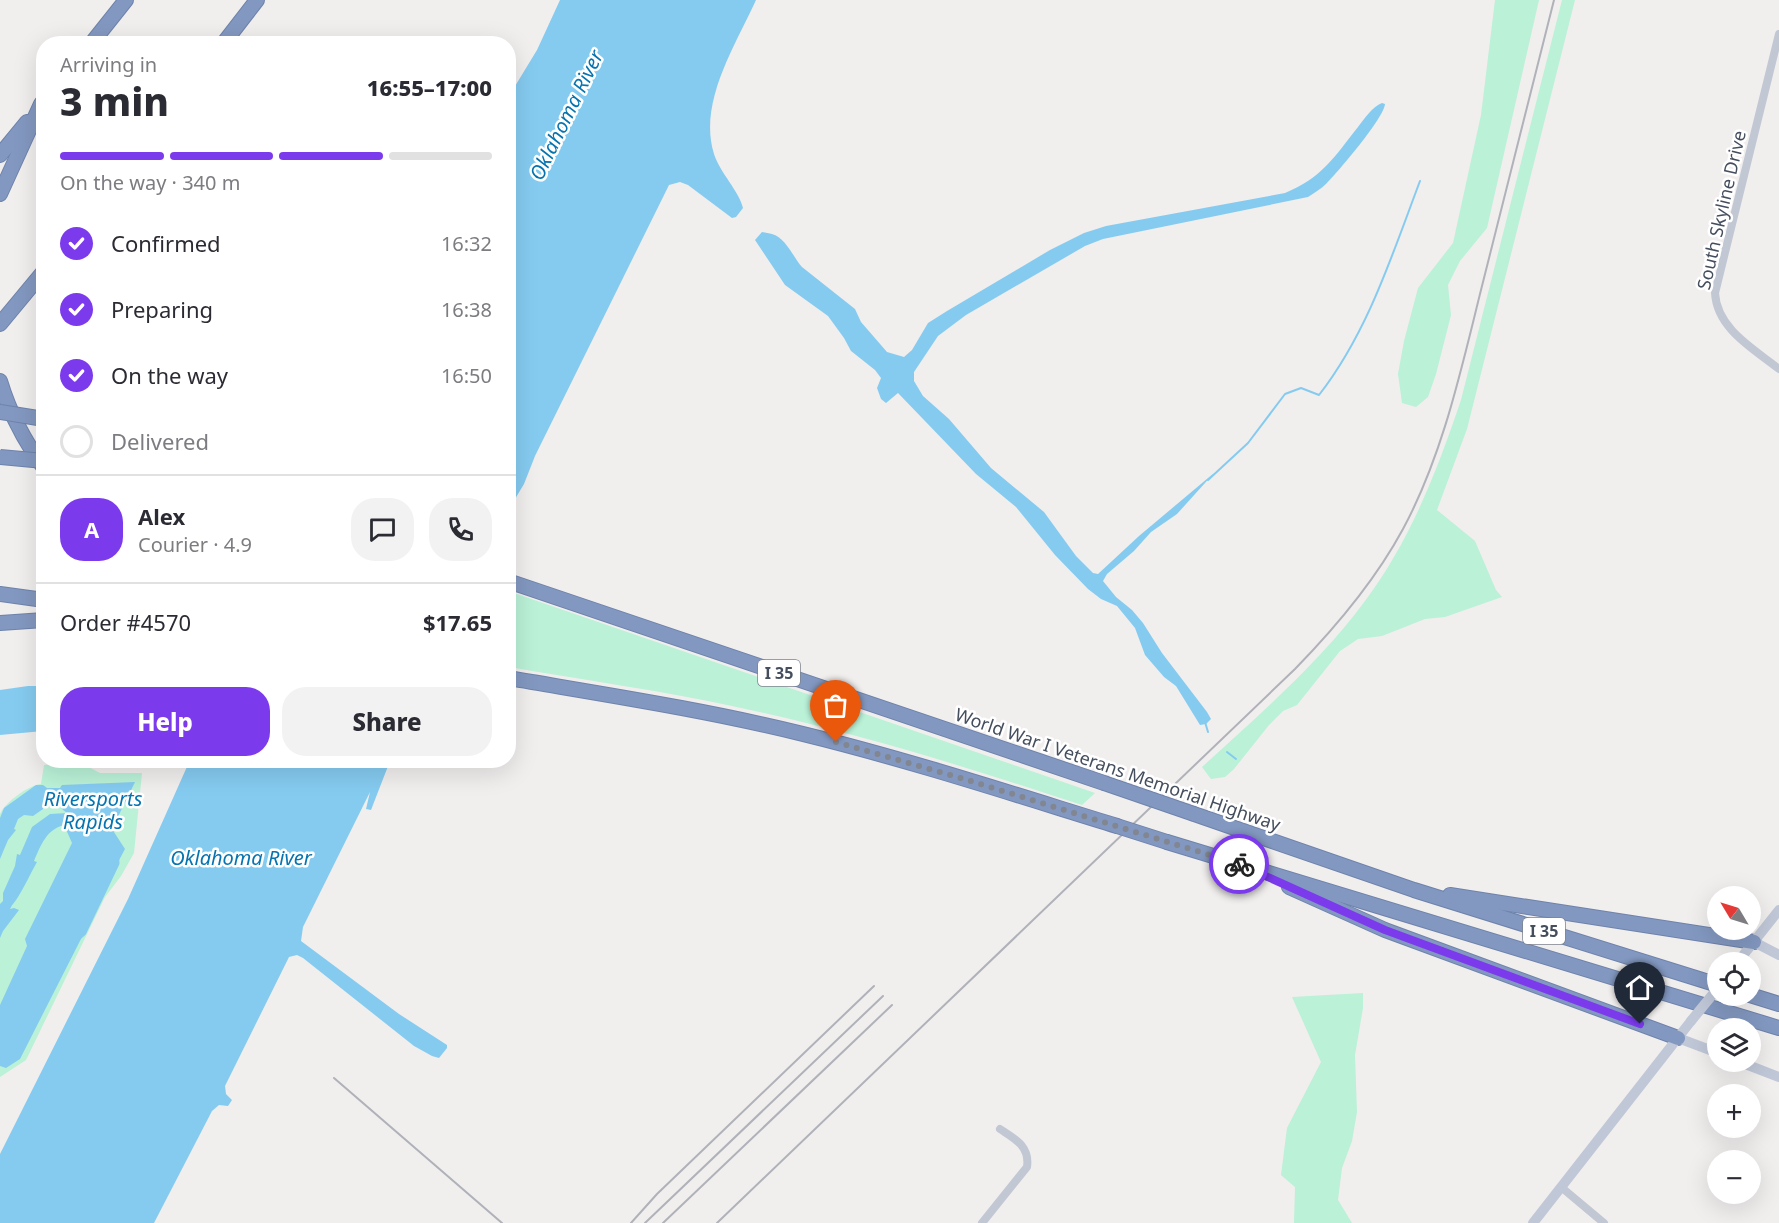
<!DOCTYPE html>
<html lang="en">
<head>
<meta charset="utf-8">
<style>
	:root { --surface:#fff; --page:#f2f2f3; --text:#2b2b33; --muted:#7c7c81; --line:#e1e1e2; --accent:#7c3aed }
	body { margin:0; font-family:"Noto Sans",sans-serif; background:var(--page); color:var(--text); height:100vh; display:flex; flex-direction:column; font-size:22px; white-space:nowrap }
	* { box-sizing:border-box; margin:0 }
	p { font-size:20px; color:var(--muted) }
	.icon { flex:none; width:33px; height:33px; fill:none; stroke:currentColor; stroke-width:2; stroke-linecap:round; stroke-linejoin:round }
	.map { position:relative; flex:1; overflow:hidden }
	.sheet { position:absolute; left:36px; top:36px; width:480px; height:732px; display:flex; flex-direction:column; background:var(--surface); border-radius:24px; box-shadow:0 6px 24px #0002 }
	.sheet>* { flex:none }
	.needle { width:39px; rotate:308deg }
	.controls { position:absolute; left:1707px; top:886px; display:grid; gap:12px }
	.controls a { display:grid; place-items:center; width:54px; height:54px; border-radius:50%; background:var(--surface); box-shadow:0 6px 24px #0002; font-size:30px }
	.pin { position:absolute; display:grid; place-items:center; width:51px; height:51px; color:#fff; margin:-62px -26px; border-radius:50% 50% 50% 0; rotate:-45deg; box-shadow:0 0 6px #0007 }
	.pin .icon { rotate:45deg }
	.courier { position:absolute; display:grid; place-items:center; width:60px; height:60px; margin:-30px; border:4px solid #7c3aed; border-radius:50%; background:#fff; color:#222; box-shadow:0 2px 8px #0007 }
	.headline em { font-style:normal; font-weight:800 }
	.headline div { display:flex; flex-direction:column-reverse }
	.headline { display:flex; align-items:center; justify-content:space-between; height:102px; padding:0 24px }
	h1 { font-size:39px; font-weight:800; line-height:45px }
	.bar { display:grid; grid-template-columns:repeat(4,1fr); gap:9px 6px; align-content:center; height:72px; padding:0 24px }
	.bar i { height:8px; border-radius:4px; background:var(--line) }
	.bar .current { background:var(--accent) }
	.bar p { grid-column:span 4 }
	.line { display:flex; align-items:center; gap:15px; padding:0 24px; border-top:2px solid var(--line) }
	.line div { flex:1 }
	.round { display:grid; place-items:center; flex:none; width:63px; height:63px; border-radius:24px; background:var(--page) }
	ol { padding:0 24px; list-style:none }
	li { display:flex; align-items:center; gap:18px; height:66px }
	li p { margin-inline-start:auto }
	li .icon { padding:6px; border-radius:50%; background:var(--accent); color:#fff; stroke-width:4 }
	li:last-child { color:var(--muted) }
	li i { width:33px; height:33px; border:3px solid var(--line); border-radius:50% }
	.button { display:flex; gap:12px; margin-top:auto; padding:12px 24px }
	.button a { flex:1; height:69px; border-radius:24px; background:var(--accent); color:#fff; font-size:24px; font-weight:800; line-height:69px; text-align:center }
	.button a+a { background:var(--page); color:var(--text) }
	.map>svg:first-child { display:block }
	.green { fill:#baf1d7 }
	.water { fill:#85cbf0 }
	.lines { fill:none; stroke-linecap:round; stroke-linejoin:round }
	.stream { stroke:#85cbf0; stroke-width:2 }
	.canal { stroke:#85cbf0; stroke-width:9 }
	.motorway-casing { stroke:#6e83ab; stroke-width:16 }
	.minor { stroke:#c1c8d4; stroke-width:8 }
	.secondary { stroke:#c0c8d8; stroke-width:10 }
	.motorway { stroke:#8398c0; stroke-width:14 }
	.rail { stroke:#b0b2b9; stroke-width:2 }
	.motorway-bridge-casing { stroke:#6e83ab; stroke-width:16; stroke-linecap:butt }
	.secondary-bridge { stroke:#c0c8d8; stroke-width:10 }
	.motorway-bridge { stroke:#8398c0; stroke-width:14 }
	.done { stroke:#818690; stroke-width:6; stroke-dasharray:0 10.8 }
	.route { stroke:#7c3aed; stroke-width:8 }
	.labels { text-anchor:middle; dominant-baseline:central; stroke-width:5; stroke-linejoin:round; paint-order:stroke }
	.shield { fill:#fff; stroke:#7d838e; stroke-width:1.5 }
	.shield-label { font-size:16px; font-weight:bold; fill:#454e5d }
	.street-label { font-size:18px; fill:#454e5d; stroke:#fff }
	.water-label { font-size:20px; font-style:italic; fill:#0574b0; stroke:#fff }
</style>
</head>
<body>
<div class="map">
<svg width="1779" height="1223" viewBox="0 0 1779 1223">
	<rect width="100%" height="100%" fill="#f1eeee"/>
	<!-- green -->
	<g class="green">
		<path d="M1495,0H1539L1487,228L1460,261L1448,285L1451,315L1436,374L1428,397L1416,407L1402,403L1398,374L1404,341L1418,288L1453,243L1481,115Z"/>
		<path d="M1562,0H1575L1467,429L1437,510L1475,541L1496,590L1502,597L1445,617L1425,619L1382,636L1358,639L1340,651L1297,705L1283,711L1269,725L1234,769L1225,777L1211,779L1202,767C1258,716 1320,662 1365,601C1410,541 1437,471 1461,400Z"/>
		<path d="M508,591L1095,793L1082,805C967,767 851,731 732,706C658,690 583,680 509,667Z"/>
		<path d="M81,763L100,773H142L134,853L121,876L105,897L26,1060L0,1077V814C5,802 29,785 41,784L44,765Z"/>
		<path d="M1363,993V1008L1355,1055L1357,1112L1352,1141L1342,1168L1338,1200L1352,1223H1294L1295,1187L1281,1175L1287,1128L1321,1062L1292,997Z"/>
	</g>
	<!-- water -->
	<g class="water">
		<path d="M560,0H756C735,46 698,103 714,154C720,173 739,191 743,208L736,217L732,218L688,185L680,182L669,185L535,456L524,484L509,509V96L537,50Z"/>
		<path d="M1382,103L1385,104C1384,118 1338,172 1327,183C1321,189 1314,193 1308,197L1103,239L1085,246L966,315L938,336L914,372V381L923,396L949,419L991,468L1044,512L1076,556L1093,573L1098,574L1139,536L1214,473L1177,514L1151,532L1134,551L1107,574L1103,581L1116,597L1132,610L1143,623L1162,653L1207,712L1211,719L1206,724L1200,725L1176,686L1164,677L1145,655L1135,628L1117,606L1101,599L1088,589L1055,555L1016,507L976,474L898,393L886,403L881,399L877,388L881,378L875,370L851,351L844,338L828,316L785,285L755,240L762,232C766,233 769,233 772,234C786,238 793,257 802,267L855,309L861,322L887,352L904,357L912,350L928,323L947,311L1050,250L1084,233L1106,226L1285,193C1322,178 1335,156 1358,127C1365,118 1372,107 1382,103Z"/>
		<path d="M28,686H43V731L0,735V690Z"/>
		<path d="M190,760L390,761L371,810L366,809L370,792L303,927L301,941L399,1014L447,1045V1048L439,1058L432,1056L414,1046L303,958L297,955L289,957L225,1086L226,1094L232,1100L228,1106L219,1105L212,1111L154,1223H0V1154L128,899Z"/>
		<path d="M135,782L112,829L125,849L117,864L113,862L79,930L84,933L20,1059L6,1068L0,1066V1005L27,946L25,939L72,843L64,825C46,830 41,845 34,861L37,862C30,874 25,886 18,897C16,901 12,904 10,909L14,908L19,910L3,931L0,938V904L3,901V893L15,866L17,854L20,855L32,827L50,814L67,813L57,805L63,801L61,799L47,800L43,809L33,816L24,815L18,819L14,829L16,830L8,840L0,859V818L4,808L36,785H43L47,788H60L62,785Z"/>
	</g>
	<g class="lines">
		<!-- stream -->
		<g class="stream">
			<path d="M1208,480L1248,443L1285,394L1301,388L1319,395C1368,332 1392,255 1420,181"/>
			<path d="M1205,722L1208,732"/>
			<path d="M1227,752L1236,759"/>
		</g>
		<!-- canal -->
		<path class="canal" d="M73,940L82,932L115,863L114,852"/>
		<!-- motorway casing -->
		<g class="motorway-casing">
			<g id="motorway">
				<path d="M91,44L126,0"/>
				<path d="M223,44L257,0"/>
				<path d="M0,155L27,122"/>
				<path d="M0,194L41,104"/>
				<path d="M0,324L44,271"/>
				<path d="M0,381C9,411 25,442 44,468"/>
				<path d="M508,581L1104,783"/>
				<path d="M0,594L44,600"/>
				<path d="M0,623L44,620"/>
				<path d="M508,678C607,695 706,710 803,734C909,760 1013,794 1117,826"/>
				<path d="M1194,814L1414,890L1718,985"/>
				<path d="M1167,842L1779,1028"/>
				<path d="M1289,887L1385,930L1678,1038"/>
				<path d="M1450,895L1754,942"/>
				<path d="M1750,995L1779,1004"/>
			</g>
		</g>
		<!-- minor -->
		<g class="minor">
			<path d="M1779,34L1715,293C1717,329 1754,349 1779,369"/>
			<path d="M1561,1187L1604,1223"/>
			<path d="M982,1223L1027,1167C1030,1146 1015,1139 1000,1129"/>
		</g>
		<!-- secondary -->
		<g class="secondary">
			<path d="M1754,942L1779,955"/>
			<path d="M1737,963L1779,910"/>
			<path d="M1678,1038L1718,1053"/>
			<path d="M1740,1062L1779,1077"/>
			<path d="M1533,1223L1691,1021"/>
		</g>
		<!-- motorway -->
		<use href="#motorway" class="motorway"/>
		<!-- rail -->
		<g class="rail">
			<path d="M334,1078L502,1223"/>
			<path d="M631,1223L657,1194L874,986"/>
			<path d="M645,1223L883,996"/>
			<path d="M663,1223L892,1005"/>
			<path d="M717,1223L1295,669C1337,626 1375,581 1403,529C1444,453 1462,365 1483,282C1506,188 1530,94 1554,0"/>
		</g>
		<!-- motorway-bridge casing -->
		<g class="motorway-bridge-casing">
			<g id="motorway-bridge">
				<path d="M0,412L44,419"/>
				<path d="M0,457L44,461"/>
				<path d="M1104,783L1194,814"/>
				<path d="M1117,826L1167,842"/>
			</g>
		</g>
		<!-- secondary-bridge -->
		<path class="secondary-bridge" d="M1691,1021L1718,988"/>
		<!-- motorway-bridge -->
		<use href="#motorway-bridge" class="motorway-bridge"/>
	</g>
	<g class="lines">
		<!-- done -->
		<path class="done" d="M836,742L964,779L1239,864"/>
		<!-- route -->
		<path class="route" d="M1239,864L1385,930L1640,1024"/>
	</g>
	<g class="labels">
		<!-- shield labels -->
		<g class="shield">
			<rect x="758" y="660" width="42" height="26" rx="4.5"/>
			<rect x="1523" y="918" width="42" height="26" rx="4.5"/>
		</g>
		<g class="shield-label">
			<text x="779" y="673">I 35</text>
			<text x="1544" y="931">I 35</text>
		</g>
		<!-- street labels -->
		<g class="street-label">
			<text transform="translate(1721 210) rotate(-77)">South Skyline Drive</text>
			<text transform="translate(1118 769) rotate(19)">World War I Veterans Memorial Highway</text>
		</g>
		<!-- water labels -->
		<g class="water-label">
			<text transform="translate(566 115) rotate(-64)">Oklahoma River</text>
			<text x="93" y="798">Riversports<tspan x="93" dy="23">Rapids</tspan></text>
			<text x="241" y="857">Oklahoma River</text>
		</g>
	</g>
</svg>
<div class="controls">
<a><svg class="needle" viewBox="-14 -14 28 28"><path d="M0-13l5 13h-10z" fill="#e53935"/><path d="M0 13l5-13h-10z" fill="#7c7c81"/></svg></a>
<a><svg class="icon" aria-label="locate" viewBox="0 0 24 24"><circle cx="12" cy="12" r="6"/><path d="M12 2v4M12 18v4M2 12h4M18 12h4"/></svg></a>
<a><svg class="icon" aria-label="layers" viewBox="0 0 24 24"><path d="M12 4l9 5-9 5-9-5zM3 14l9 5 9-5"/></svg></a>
<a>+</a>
<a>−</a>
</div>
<div class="pin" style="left:836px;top:742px;background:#ea580c"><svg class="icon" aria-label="bag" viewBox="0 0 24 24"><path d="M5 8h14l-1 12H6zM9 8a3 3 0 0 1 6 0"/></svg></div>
<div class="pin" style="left:1640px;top:1024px;background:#1f2937"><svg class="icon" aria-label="home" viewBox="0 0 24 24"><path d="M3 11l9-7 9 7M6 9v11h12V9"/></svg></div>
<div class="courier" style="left:1239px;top:864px"><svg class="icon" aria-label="bike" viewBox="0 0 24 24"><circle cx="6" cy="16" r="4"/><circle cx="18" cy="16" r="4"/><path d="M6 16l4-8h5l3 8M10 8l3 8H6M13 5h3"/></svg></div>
<section class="sheet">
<div class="headline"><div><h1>3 min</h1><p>Arriving in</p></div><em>16:55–17:00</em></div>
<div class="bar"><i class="current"></i><i class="current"></i><i class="current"></i><i></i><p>On the way · 340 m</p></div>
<ol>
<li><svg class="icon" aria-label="check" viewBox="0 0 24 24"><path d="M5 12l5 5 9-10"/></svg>Confirmed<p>16:32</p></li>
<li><svg class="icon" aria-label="check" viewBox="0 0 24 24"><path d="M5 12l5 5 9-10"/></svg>Preparing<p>16:38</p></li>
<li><svg class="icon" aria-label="check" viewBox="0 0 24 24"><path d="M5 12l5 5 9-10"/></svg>On the way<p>16:50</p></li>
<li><i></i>Delivered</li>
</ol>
<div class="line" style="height:108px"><b class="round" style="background:var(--accent);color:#fff">A</b><div><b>Alex</b><p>Courier · 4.9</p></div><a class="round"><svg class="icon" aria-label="chat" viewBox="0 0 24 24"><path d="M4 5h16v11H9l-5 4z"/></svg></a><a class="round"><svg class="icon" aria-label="phone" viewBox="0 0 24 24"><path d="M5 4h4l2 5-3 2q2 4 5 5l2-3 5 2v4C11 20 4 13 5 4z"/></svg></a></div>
<div class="line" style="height:78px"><div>Order #4570</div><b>$17.65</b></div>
<div class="button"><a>Help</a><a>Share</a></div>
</section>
</div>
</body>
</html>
